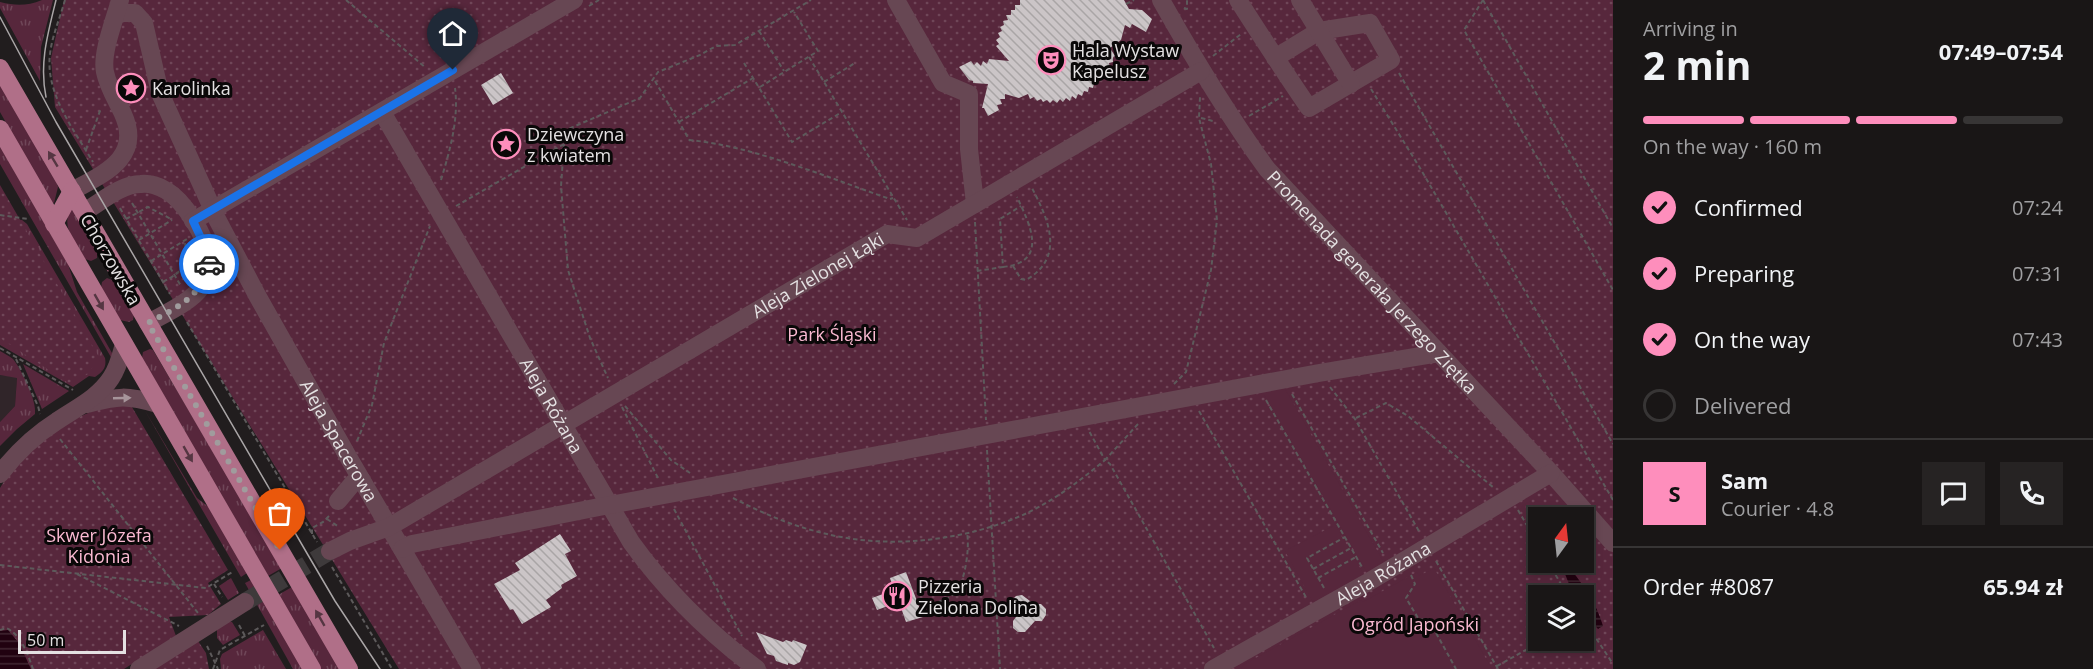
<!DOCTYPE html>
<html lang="en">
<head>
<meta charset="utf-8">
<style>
	:root { --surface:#191616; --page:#262323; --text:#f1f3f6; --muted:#9f9fa1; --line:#373535; --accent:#fe8ebc }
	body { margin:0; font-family:"Open Sans",sans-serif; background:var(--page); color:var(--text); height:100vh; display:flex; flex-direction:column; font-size:22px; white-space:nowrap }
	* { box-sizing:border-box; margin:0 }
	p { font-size:20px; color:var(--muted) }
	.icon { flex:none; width:33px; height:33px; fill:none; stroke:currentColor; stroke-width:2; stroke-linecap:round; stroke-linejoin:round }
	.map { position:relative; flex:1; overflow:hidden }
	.sheet { display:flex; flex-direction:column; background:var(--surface); width:480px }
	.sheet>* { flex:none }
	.needle { width:39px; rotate:15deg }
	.fabs { position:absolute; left:1528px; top:507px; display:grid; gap:12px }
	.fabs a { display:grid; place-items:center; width:66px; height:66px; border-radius:0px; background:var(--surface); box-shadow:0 3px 9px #0003,0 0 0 2px var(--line); font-size:30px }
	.scale { position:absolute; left:18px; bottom:15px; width:108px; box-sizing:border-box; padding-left:6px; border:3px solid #e4e1e2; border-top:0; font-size:16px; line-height:21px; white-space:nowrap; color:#e4e1e2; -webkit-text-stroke:4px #0a0808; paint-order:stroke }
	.pin { position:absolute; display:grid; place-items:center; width:51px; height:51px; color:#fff; margin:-62px -26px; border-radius:50% 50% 50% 0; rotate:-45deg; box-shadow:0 0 6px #0007 }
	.pin .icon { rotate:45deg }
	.courier { position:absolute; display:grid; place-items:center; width:60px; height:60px; margin:-30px; border:4px solid #1a73e8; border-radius:50%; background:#fff; color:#222; box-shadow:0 2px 8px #0007 }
	.summary em { font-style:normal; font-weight:700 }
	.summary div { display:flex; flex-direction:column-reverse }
	.summary { display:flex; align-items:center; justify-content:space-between; height:102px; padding:0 30px }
	h1 { font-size:39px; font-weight:700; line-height:45px }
	.bar { display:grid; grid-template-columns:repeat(4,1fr); gap:9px 6px; align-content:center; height:72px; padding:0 30px }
	.bar i { height:8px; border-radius:4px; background:var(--line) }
	.bar .on { background:var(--accent) }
	.bar p { grid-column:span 4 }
	.line { display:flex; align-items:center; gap:15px; padding:0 30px; border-top:2px solid var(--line) }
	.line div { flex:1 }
	.round { display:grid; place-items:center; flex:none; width:63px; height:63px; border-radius:0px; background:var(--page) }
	ol { padding:0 30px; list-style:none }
	li { display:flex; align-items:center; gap:18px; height:66px }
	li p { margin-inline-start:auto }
	li .icon { padding:6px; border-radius:50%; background:var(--accent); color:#111; stroke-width:4 }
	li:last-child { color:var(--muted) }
	li i { width:33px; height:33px; border:3px solid var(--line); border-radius:50% }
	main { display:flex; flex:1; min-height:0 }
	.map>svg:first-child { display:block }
	.built { fill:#302529 }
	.grass { fill:url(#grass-tufts) }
	.park { fill:url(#park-dots); fill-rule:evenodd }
	.garden { fill:#57273c }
	.water { fill:url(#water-rules) }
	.building { fill:url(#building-back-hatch) }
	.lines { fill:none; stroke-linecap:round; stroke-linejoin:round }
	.minor-tunnel { stroke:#3e3a3b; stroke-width:18; stroke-dasharray:18 9; stroke-linecap:butt }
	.path { stroke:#5d5a5b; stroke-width:2; stroke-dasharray:4.5 3; stroke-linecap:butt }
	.minor { stroke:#674753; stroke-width:18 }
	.major { stroke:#b06f88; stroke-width:18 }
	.tram { stroke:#aaa6a7; stroke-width:1.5 }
	.oneway { fill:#553642 }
	.oneway2 { fill:#a6949a }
	.done { stroke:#a09c9d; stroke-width:6; stroke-dasharray:0 10.8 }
	.route { stroke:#1a73e8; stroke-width:8 }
	.labels { text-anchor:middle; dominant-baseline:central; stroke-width:6; stroke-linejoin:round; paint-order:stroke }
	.poi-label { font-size:18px; fill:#e4e1e2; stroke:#0a0808; text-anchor:start }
	.street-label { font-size:18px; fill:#e4e1e2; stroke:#0a0808 }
	.park-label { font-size:18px; fill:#fbbad2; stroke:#0a0808 }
</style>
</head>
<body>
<main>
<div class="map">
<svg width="1613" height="669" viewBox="0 0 1613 669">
	<defs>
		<pattern id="grass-tufts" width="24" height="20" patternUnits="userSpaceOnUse" patternTransform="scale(1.5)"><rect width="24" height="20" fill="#57273c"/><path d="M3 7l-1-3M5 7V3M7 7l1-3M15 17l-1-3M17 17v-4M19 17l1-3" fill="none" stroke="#6f4658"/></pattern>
		<pattern id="park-dots" width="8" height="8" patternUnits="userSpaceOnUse" patternTransform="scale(1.5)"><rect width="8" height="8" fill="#57273c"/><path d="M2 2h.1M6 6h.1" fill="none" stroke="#6f4658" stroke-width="1.8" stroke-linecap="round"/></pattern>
		<pattern id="water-rules" width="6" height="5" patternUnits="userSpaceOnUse" patternTransform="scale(1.5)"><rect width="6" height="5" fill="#210210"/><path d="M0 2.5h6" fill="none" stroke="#412732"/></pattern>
		<pattern id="building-back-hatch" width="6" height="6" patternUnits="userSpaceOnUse" patternTransform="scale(1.5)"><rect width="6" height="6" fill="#cbc5c7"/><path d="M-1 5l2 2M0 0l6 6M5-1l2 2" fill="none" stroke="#a9a5a6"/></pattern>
	</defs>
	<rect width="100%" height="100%" fill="#211d1e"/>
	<!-- built -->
	<path class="built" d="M0,375L17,377L15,406L0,422Z"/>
	<!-- grass -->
	<g class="grass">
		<path d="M42,0H53L41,47L40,81L0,8V2C16,6 27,6 42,0Z"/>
		<path d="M0,83L56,181L58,187L54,203L50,201L0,112Z"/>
		<path d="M0,146L68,264L77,292L112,353V359L0,164Z"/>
		<path d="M72,208L97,251V258L91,261L85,259C76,244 59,225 72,208Z"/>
		<path d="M0,217L22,220L27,224L105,358C107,368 102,372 95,377L89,376L73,387L0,345Z"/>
		<path d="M107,278L115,281L134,314L133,320L129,322L120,320L101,288L102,282Z"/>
		<path d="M150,349L153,350L282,568L268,576L142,358L143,352Z"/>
		<path d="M0,351C4,353 9,356 13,359C22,370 37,401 35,414L17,429L0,446V422L15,406L17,378L0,375Z"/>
		<path d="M23,364L69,391L42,409Z"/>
		<path d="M144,409L197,498L210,508L247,573L241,577Z"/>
		<path d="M231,578L239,593L228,600L219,586Z"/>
		<path d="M251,580L303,669H293L245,583Z"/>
		<path d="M292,587L340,669H321L278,595Z"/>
		<path d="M228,621L232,622L240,635L223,645L217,638V629Z"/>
		<path d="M263,630L286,669H221L220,659L222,654Z"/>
	</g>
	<!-- park -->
	<g class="park">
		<path d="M64,0H1613V669H399L55,107L51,58ZM1539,518H1584V562H1539ZM1539,596H1584V640H1539Z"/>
		<path d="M0,185L99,357L88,374L70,384L0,338Z"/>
		<path d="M129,402L228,570L208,583L221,604L208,615L169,617L176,636L124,669H0V488C20,455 57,424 93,411C105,407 117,405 129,402Z"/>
		<path d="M198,641L206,653L209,669H153Z"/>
	</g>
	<!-- garden -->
	<g class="garden">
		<path d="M1284,387L1382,559L1383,564L1369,576L1264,395V391Z"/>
		<path d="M1335,525L1366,578L1320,604L1313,602L1285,551Z"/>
		<path d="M1434,568L1492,669H1241L1243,665L1361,600L1363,602L1417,572L1419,576Z"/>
	</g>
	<!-- water -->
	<g class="water">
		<path d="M1572,571C1585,587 1597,605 1603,626L1598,629L1584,613V596L1574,595L1573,594L1565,574Z"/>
		<path d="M8,630L19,643L31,669H0V631Z"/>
	</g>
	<!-- building -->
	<g class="building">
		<path d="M1020,0H1124L1129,9L1142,10L1152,19L1146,32L1132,24L1130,28L1125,25L1121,40L1110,48L1115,56L1113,57V62L1109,63L1110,68L1106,69L1107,74H1102L1103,79H1098V84H1094L1093,88L1089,87L1088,92L1084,91L1082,96L1078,94L1076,99L1072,96L1070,101L1066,98L1063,102L1060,99L1057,103L1053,100L1050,103L1047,100L1043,102L1041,99L1037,101L1034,97L1030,99L1028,94L1019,98L1005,94V99H1000L1002,104L997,105L999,110L988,116L984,108H982L988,84L973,83V81L969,80L959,67L971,61L974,65L977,62L981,66L983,61L987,64L989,59L1009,61L996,46L999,44L996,40L1000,37L998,33L1002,31L1000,27L1004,25L1003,21L1008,20L1006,15H1011V10H1015V5H1020Z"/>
		<path d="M501,73L513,93L493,105L481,85Z"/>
		<path d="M560,534L571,551L565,554L577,576L561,585L562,588L546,600L551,607L522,624L513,609L510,610L494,584L520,570L515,563Z"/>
		<path d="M906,572L923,617L906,622L899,602L877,610L872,598L894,590L890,578Z"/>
		<path d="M1022,595L1034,604H1041L1046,609V615L1042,621H1035L1025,632H1018L1013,628V621L1019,613L1012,608L1011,601L1016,596Z"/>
		<path d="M756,632L783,642L786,640L792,642L793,640L807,645L800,662L794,665L788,663V665L776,661L774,656L767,654Z"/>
	</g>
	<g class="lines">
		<!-- minor-tunnel -->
		<path class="minor-tunnel" d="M245,602L330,551"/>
		<!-- path -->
		<g class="path">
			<path d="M65,0C60,18 52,36 50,54C45,93 74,130 93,162"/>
			<path d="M346,0L426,68"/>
			<path d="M1483,0L1464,30L1613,290"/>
			<path d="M1483,0L1613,228"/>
			<path d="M1126,4L1134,0"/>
			<path d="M589,6L599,0"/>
			<path d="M1184,8L1187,9V0"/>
			<path d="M759,31L784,71"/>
			<path d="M1213,56L1241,34"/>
			<path d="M809,57L907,220"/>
			<path d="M744,63L792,142L842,112"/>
			<path d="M1399,73L1613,444"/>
			<path d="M655,81L690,141"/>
			<path d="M824,82L855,63"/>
			<path d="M760,87L818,51L794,12"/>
			<path d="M1371,89L1420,168L1613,500"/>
			<path d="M1249,116L1283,96"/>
			<path d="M1201,118L1213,121"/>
			<path d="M679,122L753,78"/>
			<path d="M689,140C753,146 829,178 890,199L893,198"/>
			<path d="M564,144L561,186L568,270L590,338L608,378"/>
			<path d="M86,150L101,108"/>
			<path d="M441,180C450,150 459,119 455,88"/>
			<path d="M132,203L181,286"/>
			<path d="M456,206L564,144L566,130L640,98L658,72L700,55L716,46L735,45L811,0"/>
			<path d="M120,208L170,294"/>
			<path d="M0,215L28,219"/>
			<path d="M126,219L148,207L171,219"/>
			<path d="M975,222L986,420"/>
			<path d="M139,240L172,220"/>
			<path d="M151,261L187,239"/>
			<path d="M1013,266L1021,279L1026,280C1066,257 1048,219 1032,188"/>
			<path d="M1003,267C1050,262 1029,223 1017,197"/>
			<path d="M977,271L1003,267L1000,219L1021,206"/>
			<path d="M163,282C183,271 188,266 185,242"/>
			<path d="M187,322L317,542"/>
			<path d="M0,348L73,390"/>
			<path d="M16,359L38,406L40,414"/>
			<path d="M1174,384L1186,372L1211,270L1217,220L1211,164L1199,118L1200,97"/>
			<path d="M1330,387L1355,419L1420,533"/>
			<path d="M1292,394L1383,553"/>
			<path d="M1266,400L1362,567"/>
			<path d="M625,406L671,460L690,473"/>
			<path d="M622,407L659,480"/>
			<path d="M1199,411L1307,599"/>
			<path d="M1356,418L1386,403L1408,416L1494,488"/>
			<path d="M1138,424L1105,460L1110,464L1214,648"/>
			<path d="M60,439L198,613"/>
			<path d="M357,441L372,405L384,343L430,226"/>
			<path d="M987,450L1000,669"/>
			<path d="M733,498C762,513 792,526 823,533C887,550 965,541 1025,514C1055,500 1081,480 1105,460L1089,431"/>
			<path d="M674,509L742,636"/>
			<path d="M1518,510L1539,546"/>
			<path d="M327,519L339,527"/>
			<path d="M312,534V528L323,522L329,516"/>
			<path d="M1436,561L1498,669"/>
			<path d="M1548,562L1568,596"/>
			<path d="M0,565L206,588L234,571"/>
			<path d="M332,567L392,669"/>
			<path d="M1313,569L1351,548"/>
			<path d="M77,574L179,626"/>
			<path d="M1411,575L1415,584L1406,598L1418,618L1430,622L1456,669"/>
			<path d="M1318,578L1356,557"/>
			<path d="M214,584L222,597"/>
			<path d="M1324,588L1307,558L1345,537"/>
			<path d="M924,607C933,603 947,601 955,593C965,583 970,547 967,533"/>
			<path d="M1584,620L1613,664"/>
			<path d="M239,625L245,636"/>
			<path d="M0,630L6,628C21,634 28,655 33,669"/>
			<path d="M207,646L218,669"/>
			<path d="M1497,666L1544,640"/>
			<path d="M213,669L220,650L264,625"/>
		</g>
		<!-- minor -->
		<g class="minor">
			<path d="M896,0L943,83L969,94V149L975,204"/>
			<path id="s1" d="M1161,0C1194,59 1228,115 1267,169L1551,473L1613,543"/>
			<path d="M1238,0C1261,36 1285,73 1309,108L1391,60L1370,23L1319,31L1275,58"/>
			<path d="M1300,0L1351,84"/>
			<path id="s2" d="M116,15L123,13H135L144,23L160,93L217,219L258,297L347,455L472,669"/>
			<path id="s3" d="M382,112L631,542C666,591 709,633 757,669"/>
			<path d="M72,191C103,174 143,158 123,114C117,101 108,87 105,72C101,53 115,19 120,0"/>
			<path d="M84,212C101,202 121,184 141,184C149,183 160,186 167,191C184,201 206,236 208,256C210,266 206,277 201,287C193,301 163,315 148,323"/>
			<path d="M193,221L574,0"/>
			<path d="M87,404C119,396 126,395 158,404"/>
			<path d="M0,474C16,453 35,435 57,421C76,408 98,398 111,378C118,368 121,355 124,344"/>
			<path d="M338,501L353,483L361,479"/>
			<path d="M402,549L412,544L599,507L1319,373L1439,353"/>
			<path id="s4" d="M330,551L350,541L389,527L887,234L917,238L1201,71"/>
			<path d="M139,669L245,602"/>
			<path id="s5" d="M1213,669L1370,581L1551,473"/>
		</g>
		<!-- major -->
		<g class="major">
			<path d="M0,68L349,669"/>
			<path d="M0,129L312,669"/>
			<path d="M54,224L72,191"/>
		</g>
		<!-- tram -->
		<g class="tram">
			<path d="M0,17L56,122L308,555L335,601L380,669"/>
			<path d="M46,97C39,63 48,33 56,0"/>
		</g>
	</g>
	<!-- one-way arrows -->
	<defs><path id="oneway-solid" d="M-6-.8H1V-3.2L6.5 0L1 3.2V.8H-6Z" transform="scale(1.5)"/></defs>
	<g class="oneway">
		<use href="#oneway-solid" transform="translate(53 159) rotate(-121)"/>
		<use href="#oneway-solid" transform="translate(99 302) rotate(60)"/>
		<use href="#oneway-solid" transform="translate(188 454) rotate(60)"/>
		<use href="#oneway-solid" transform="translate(320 618) rotate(-120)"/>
	</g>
	<use class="oneway2" href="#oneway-solid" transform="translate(122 398) rotate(-2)"/>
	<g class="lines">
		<!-- done -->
		<path class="done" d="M209,264C203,296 175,309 148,323L280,550"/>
		<!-- route -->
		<path class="route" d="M209,264L208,253L193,221L453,70"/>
	</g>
	<!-- icons -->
	<defs>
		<g id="theatre-ring" transform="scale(1.5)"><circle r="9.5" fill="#0a0808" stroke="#fe8ebc" stroke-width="1.5"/><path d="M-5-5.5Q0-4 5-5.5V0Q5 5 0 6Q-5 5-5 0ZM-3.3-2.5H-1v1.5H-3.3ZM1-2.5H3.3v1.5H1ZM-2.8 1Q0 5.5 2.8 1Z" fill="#fe8ebc"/></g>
		<g id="sight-ring" transform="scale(1.5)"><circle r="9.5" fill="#0a0808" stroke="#fe8ebc" stroke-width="1.5"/><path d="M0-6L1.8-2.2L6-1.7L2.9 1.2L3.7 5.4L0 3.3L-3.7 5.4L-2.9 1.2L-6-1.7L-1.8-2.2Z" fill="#fe8ebc"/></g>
		<g id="restaurant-ring" transform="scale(1.5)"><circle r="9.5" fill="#0a0808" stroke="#fe8ebc" stroke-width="1.5"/><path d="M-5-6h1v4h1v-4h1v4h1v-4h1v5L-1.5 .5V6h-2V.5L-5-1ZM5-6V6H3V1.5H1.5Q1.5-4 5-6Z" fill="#fe8ebc"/></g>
	</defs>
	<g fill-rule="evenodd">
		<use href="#theatre-ring" x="1051" y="60"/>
		<use href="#sight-ring" x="131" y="88"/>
		<use href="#sight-ring" x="506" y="144"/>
		<use href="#restaurant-ring" x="897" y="596"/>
	</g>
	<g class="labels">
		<!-- poi labels -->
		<g class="poi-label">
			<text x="1072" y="50">Hala Wystaw<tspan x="1072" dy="21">Kapelusz</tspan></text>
			<text x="152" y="88">Karolinka</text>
			<text x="527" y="134">Dziewczyna<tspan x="527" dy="21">z kwiatem</tspan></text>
			<text x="918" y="586">Pizzeria<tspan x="918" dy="21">Zielona Dolina</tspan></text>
		</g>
		<!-- street labels -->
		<g class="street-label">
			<text transform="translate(111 259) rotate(60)">Chorzowska</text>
			<text stroke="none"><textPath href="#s4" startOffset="561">Aleja Zielonej Łąki</textPath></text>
			<text stroke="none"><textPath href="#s1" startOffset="354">Promenada generała Jerzego Ziętka</textPath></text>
			<text stroke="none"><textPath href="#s3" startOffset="339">Aleja Różana</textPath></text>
			<text stroke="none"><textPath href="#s2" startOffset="496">Aleja Spacerowa</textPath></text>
			<text stroke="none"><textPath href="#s5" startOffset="195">Aleja Różana</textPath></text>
		</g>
		<!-- park labels -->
		<g class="park-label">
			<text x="832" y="334">Park Śląski</text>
			<text x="99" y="535">Skwer Józefa<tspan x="99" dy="21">Kidonia</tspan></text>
			<text x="1415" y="624">Ogród Japoński</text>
		</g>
	</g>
</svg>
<div class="fabs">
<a><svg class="needle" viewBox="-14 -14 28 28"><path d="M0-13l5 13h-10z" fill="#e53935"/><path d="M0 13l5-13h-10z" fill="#9f9fa1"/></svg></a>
<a><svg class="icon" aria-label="layers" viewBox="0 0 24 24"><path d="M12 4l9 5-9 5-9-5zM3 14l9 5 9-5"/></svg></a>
</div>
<div class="scale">50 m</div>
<div class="pin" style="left:280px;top:550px;background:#ea580c"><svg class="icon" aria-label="bag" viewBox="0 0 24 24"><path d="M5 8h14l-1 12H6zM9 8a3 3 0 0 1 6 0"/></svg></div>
<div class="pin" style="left:453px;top:70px;background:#1f2937"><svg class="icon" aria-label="home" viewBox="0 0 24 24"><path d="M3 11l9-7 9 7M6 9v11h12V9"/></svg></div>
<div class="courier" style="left:209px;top:264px"><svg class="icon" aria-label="car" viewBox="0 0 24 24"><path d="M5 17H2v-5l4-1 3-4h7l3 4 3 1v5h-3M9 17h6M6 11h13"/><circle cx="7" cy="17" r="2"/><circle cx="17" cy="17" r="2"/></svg></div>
</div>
<section class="sheet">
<div class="summary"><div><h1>2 min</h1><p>Arriving in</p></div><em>07:49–07:54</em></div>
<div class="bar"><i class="on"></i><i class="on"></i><i class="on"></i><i></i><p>On the way · 160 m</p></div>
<ol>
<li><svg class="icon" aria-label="check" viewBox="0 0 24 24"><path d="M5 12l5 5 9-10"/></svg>Confirmed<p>07:24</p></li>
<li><svg class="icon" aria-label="check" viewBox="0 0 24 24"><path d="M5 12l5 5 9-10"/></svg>Preparing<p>07:31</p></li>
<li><svg class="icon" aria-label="check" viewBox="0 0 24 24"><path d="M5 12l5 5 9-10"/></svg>On the way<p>07:43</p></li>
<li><i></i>Delivered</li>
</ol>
<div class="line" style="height:108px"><b class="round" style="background:var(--accent);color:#111">S</b><div><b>Sam</b><p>Courier · 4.8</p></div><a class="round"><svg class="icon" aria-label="chat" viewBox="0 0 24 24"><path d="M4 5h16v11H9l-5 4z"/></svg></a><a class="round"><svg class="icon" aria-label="phone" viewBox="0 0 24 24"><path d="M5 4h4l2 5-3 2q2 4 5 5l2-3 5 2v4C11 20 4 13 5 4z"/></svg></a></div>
<div class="line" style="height:78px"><div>Order #8087</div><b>65.94 zł</b></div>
</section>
</main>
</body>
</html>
